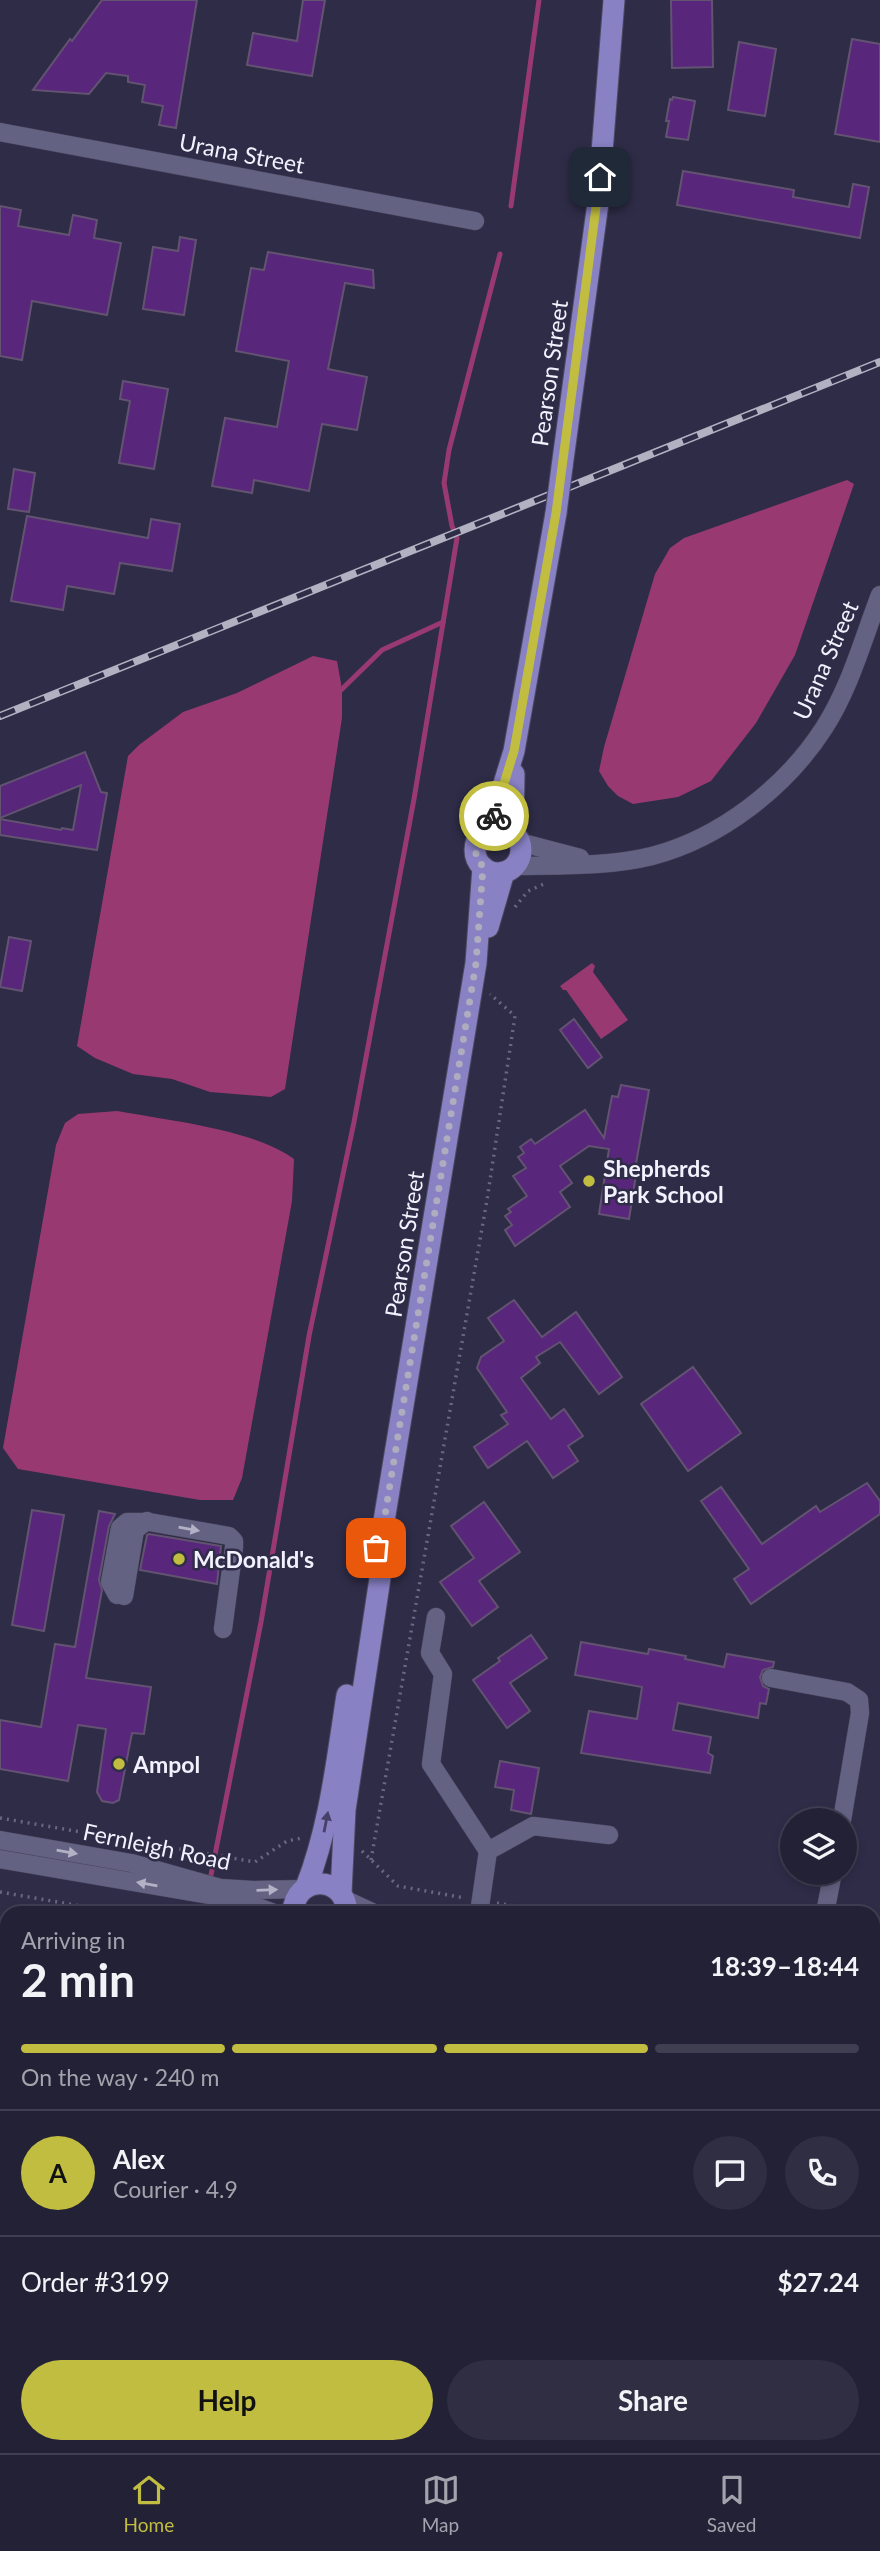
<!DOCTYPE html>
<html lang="en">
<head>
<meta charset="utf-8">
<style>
	:root { --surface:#232136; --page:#2f2e42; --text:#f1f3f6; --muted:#a3a3ad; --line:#403e51; --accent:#c1bd40 }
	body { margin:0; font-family:Lato,sans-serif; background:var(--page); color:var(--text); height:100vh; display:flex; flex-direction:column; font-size:26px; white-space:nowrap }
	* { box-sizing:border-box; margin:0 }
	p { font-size:23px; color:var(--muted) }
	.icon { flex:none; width:38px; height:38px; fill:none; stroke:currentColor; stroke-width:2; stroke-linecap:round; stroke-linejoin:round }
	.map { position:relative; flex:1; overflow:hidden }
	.panel { position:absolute; left:0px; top:1906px; width:880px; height:548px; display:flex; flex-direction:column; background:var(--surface); border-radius:21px 21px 0 0; box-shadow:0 4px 10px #0003,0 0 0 2px var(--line) }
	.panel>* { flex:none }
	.tools { position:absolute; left:780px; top:1808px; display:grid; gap:14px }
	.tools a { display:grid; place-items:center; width:77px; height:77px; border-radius:50%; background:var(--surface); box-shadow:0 4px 10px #0003,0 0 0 2px var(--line); font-size:35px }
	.pin { position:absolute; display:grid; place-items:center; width:60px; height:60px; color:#fff; margin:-30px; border-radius:14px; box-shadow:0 4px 10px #0006 }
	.courier { position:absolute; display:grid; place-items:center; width:70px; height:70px; margin:-35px; border:5px solid #c1bd40; border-radius:50%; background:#fff; color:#222; box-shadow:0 2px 9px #0007 }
	.head em { font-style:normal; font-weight:700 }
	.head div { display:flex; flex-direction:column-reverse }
	.head { display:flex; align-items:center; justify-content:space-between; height:119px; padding:0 21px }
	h1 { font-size:46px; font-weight:700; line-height:52px }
	.bar { display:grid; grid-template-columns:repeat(4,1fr); gap:10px 7px; align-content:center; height:84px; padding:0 21px }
	.bar i { height:9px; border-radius:5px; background:var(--line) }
	.bar .on { background:var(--accent) }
	.bar p { grid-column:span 4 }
	.line { display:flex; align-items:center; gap:18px; padding:0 21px; border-top:2px solid var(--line) }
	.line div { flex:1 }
	.round { display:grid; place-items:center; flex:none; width:74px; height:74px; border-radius:37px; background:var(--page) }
	.action { display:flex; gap:14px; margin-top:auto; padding:14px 21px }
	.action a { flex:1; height:80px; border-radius:42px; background:var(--accent); color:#111; font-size:28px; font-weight:700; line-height:80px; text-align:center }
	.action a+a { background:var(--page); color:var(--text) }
	.menu { display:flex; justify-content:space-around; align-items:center; height:98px; border-top:2px solid var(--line); background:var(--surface); font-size:19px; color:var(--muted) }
	.menu a { display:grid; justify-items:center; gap:4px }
	.menu .on { color:var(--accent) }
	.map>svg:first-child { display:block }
	.green { fill:#833e14 }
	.water { fill:#983a71 }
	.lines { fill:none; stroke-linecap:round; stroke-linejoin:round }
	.stream { stroke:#983a71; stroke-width:5 }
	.building { fill:#58277c; stroke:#625370; stroke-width:2 }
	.minor-casing { stroke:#4c4960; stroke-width:19 }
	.major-casing { stroke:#4c4960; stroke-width:23 }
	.path { stroke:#6a677e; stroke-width:3.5; stroke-dasharray:2 5; stroke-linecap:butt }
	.minor { stroke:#646282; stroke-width:18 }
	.major { stroke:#8881c4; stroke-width:21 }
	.rail-casing { stroke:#b2b1c2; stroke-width:8 }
	.rail { stroke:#2f2c48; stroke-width:5; stroke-dasharray:16; stroke-linecap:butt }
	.major-bridge-casing { stroke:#4c4960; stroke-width:23; stroke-linecap:butt }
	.major-bridge { stroke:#8881c4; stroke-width:21 }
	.oneway { fill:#b2b1c6 }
	.oneway2 { fill:#454167 }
	.done { stroke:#aeacbe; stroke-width:7; stroke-dasharray:0 12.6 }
	.route { stroke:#c1bd40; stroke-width:9 }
	.poi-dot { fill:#c1bd40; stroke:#2f2c48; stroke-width:2.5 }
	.labels { text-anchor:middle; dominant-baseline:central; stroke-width:5; stroke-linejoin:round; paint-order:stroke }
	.street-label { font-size:23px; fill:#f2f1fd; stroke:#2f2c48 }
	.poi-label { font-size:23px; font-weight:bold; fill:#f2f1fd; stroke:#2f2c48; text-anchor:start }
</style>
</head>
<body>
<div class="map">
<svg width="880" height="2453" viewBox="0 0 880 2453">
	<rect width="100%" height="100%" fill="#2f2c48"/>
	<!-- green -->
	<g class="green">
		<path d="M0,2136L7,2138V2237L0,2236Z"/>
		<path d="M0,2274L7,2275V2446L87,2447L86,2453H0Z"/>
		<path d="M279,2447L696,2446V2447L695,2453H278Z"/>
	</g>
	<!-- water -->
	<g class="water">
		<path d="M847,480L854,484L795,655L756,723L711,781L678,797L633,804L618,796L608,786L599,771L604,747L655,574L670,548L684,538Z"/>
		<path d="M313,656L337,661L342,689V718L285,1089L271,1097L210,1092L172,1079L133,1074L95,1058L77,1046L128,756L139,745L183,712L237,693Z"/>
		<path d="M592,963L595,966L593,972L628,1020L601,1039L566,990H563L560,986Z"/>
		<path d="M117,1111C166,1120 256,1130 294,1159L292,1201L242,1478L233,1500H200L18,1469L3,1448L56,1145L65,1123L78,1114Z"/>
	</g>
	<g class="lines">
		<!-- stream -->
		<g class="stream">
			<path d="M511,206L539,0"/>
			<path d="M339,692L382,650L443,622"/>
			<path d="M211,1875L261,1622L309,1336L354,1122L414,799L457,538L452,526L444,483L449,450L500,254"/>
			<path d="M125,2453L126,2446"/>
		</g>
	</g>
	<!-- building -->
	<g class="building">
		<path d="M102,0H197L176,128L159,125L163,106L142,102L145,85L128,82V76L106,73L89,94L33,90L70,39L72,41Z"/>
		<path d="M303,0H325L312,76L247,65L253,33L297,41Z"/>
		<path d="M671,0H712L713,67L672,68Z"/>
		<path d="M852,39L880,44V142L835,134Z"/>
		<path d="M739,42L776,49L765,116L728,110Z"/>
		<path d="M673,97L695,101L688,140L666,137L669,121H666L670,99L672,100Z"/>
		<path d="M683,171L794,190L793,197L849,207L853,184L869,187L860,238L677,205Z"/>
		<path d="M0,206L21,210L18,226L69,235L73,215L97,220L94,238L121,243L107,315L32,301L22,360L0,356Z"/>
		<path d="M180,237L196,240L184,315L143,309L153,247L178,251Z"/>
		<path d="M268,252L373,270L374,288L345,283L328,369L367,377L357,430L322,424L309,491L254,480L252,493L212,486L225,418L277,427L289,361L236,351L251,268L264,270Z"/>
		<path d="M123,381L168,389L154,469L119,463L130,401L120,399Z"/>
		<path d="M14,469L35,473L29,512L8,509Z"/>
		<path d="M27,516L148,538L151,519L180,524L172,571L120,563L114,594L67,586L63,610L11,601Z"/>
		<path d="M85,752L101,792L107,793L97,850L0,835V819L61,830L62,828L73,830L81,785L0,818V786Z"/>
		<path d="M9,937L31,941L22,991L0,987Z"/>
		<path d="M574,1019L602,1057L588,1068L560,1030Z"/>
		<path d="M621,1085L649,1090L634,1175H636L629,1219L599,1214L609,1149L589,1146L560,1166L572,1183L560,1192L570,1207L515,1246L505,1230L512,1225L505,1216L511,1212L508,1209L527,1196L513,1176L526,1168L518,1157L524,1153L520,1147L531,1139L535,1144L585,1110L604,1138L612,1096L618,1097Z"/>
		<path d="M514,1300L542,1337L576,1312L622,1377L599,1394L560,1342L536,1357L540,1363L521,1378L551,1419L564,1409L583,1436L568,1446L578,1461L553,1478L527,1441L488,1468L474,1447L508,1424L501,1415L507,1412L477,1368L481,1357L504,1341L488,1318Z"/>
		<path d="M693,1367L741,1433L688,1471L641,1404Z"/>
		<path d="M867,1483L880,1501V1514L751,1604L734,1579L749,1569L701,1501L721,1487L762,1544L816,1506L820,1512Z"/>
		<path d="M484,1502L520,1552L479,1581L498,1607L472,1626L440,1582L474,1558L451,1526Z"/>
		<path d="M32,1510L64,1515L44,1631L12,1625Z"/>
		<path d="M99,1511L115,1514L109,1526L99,1580L102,1590L86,1678L151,1687L144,1734L132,1733L119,1800L113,1803L102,1801L97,1792L106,1729L78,1725L68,1781L0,1769V1720L41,1727L55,1644L75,1647Z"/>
		<path d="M149,1534L221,1546L217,1584L140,1570L147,1535Z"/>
		<path d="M531,1635L547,1658L510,1683L530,1711L507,1728L473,1680L500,1661L498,1658Z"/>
		<path d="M581,1642L648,1654L649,1649L686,1656L685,1659L724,1667L727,1654L774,1662L773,1667L763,1670L760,1677L763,1686L769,1689L766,1704L760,1703L758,1718L678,1703L673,1730L711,1737L708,1753L713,1756L710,1773L581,1753L589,1711L637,1719L642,1687L575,1675Z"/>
		<path d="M500,1761L539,1768L531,1814L511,1810L514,1790L495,1787Z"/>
	</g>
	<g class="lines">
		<!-- minor casing -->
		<g class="minor-casing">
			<g id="minor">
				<path d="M0,132L475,221"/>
				<path d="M519,842L580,858"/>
				<path d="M514,866C559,865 608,867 652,856C721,838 786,787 824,728C850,688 863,639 880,595"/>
				<path d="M117,1595L110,1582L120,1528L127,1522H149L229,1536L234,1541V1547L223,1629"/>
				<path d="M124,1596L135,1530L147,1521"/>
				<path d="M436,1617L430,1653L443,1674L431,1764L488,1851"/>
				<path d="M771,1678L847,1692L859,1700L860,1713L842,1820"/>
				<path d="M0,1840L131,1863L220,1888L253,1890L304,1889"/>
				<path d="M0,1859L238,1900L274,1913"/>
				<path d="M346,1900L374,1913"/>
				<path d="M479,1913L488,1851L533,1826L609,1835"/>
				<path d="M825,1913L833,1872"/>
				<path d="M873,2003L880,2004"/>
				<path d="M873,2286L880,2287"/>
			</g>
		</g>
		<!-- major casing -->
		<g class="major-casing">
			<g id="major">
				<path d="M562,467L598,203L614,0"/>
				<circle cx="498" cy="850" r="23"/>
				<path d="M490,829L514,751L556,513"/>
				<path d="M513,833L514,774"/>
				<path d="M488,927L504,872"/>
				<path d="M306,1887C330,1826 337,1759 347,1695"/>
				<path d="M341,1893L345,1810L382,1565V1533L476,963L483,867"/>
				<path d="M293,1913C294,1874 346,1874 347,1913"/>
				<path d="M229,2453L230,2446"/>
			</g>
		</g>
		<!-- path -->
		<g class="path">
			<path d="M515,907L528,891L544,884"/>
			<path d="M0,1818L255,1862L287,1841L302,1838"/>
			<path d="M362,1851L398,1886L465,1898"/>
			<path d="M371,1860L487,1200L515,1016L490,994"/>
			<path d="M0,1892L121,1913"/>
			<path d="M497,1903L553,1913"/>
			<path d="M0,1959L7,1960"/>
			<path d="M873,1967L880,1968"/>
			<path d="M173,2453L174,2446"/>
		</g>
		<!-- minor -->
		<use href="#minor" class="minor"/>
		<!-- major -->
		<use href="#major" class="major"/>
		<!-- rail casing -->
		<g class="rail-casing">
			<path id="rail" d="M0,716L880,362"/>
		</g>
		<!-- rail -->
		<use href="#rail" class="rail"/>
		<!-- major-bridge casing -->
		<g class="major-bridge-casing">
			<path id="major-bridge" d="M556,513L562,467"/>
		</g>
		<!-- major-bridge -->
		<use href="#major-bridge" class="major-bridge"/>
	</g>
	<!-- one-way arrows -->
	<defs><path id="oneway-solid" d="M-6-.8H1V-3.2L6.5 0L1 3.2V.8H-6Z" transform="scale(1.75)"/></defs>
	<g class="oneway">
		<use href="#oneway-solid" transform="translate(189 1529) rotate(10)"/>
		<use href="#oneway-solid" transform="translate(67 1852) rotate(10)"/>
		<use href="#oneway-solid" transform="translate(147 1884) rotate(-170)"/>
		<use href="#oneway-solid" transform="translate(267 1890) rotate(-2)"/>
	</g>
	<use class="oneway2" href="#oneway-solid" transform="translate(326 1822) rotate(-79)"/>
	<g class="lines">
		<!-- done -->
		<path class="done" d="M376,1548L382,1533L476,963L483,867L476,856V842L490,829L494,816"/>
		<!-- route -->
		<path class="route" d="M494,816L514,751L556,513L600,177"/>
	</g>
	<!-- markers -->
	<g class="poi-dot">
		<circle cx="589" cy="1181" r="7"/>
		<circle cx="179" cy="1559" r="7"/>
		<circle cx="119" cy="1764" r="7"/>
	</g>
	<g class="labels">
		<!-- street labels -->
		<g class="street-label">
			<text transform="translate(242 153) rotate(11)">Urana Street</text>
			<text transform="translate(549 373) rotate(-82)">Pearson Street</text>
			<text transform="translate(825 660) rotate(-66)">Urana Street</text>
			<text transform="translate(404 1244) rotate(-81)">Pearson Street</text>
			<text transform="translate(157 1846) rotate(12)">Fernleigh Road</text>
		</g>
		<!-- poi labels -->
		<g class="poi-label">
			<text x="603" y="1168">Shepherds<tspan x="603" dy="26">Park School</tspan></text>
			<text x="193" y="1559">McDonald's</text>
			<text x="133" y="1764">Ampol</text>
		</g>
	</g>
</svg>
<div class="tools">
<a><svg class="icon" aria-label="layers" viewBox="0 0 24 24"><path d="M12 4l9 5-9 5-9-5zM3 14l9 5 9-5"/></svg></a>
</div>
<div class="pin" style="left:376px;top:1548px;background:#ea580c"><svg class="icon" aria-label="bag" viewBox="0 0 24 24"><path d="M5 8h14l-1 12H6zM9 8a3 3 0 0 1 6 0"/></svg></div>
<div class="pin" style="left:600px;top:177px;background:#1f2937"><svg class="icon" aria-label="home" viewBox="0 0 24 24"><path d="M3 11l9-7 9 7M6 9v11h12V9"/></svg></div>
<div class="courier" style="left:494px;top:816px"><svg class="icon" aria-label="bike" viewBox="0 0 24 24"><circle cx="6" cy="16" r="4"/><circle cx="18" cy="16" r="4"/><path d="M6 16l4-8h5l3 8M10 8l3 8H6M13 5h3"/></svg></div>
<section class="panel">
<div class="head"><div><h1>2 min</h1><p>Arriving in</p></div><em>18:39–18:44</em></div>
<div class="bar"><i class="on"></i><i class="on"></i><i class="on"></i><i></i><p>On the way · 240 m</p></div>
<div class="line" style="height:126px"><b class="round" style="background:var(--accent);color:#111">A</b><div><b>Alex</b><p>Courier · 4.9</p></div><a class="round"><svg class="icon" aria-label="chat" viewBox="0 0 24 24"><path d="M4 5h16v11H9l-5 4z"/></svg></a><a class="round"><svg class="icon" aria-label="phone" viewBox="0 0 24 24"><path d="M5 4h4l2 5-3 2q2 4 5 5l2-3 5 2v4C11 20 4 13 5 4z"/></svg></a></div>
<div class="line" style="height:91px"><div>Order #3199</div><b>$27.24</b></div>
<div class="action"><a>Help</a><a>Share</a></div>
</section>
</div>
<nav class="menu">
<a class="on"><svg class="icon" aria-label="home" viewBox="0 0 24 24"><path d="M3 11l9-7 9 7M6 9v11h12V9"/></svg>Home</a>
<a><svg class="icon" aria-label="map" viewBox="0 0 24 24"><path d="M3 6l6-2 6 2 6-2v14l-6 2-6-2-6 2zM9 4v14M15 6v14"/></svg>Map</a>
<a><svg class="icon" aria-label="saved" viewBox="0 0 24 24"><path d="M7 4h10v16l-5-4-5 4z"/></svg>Saved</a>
</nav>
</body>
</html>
